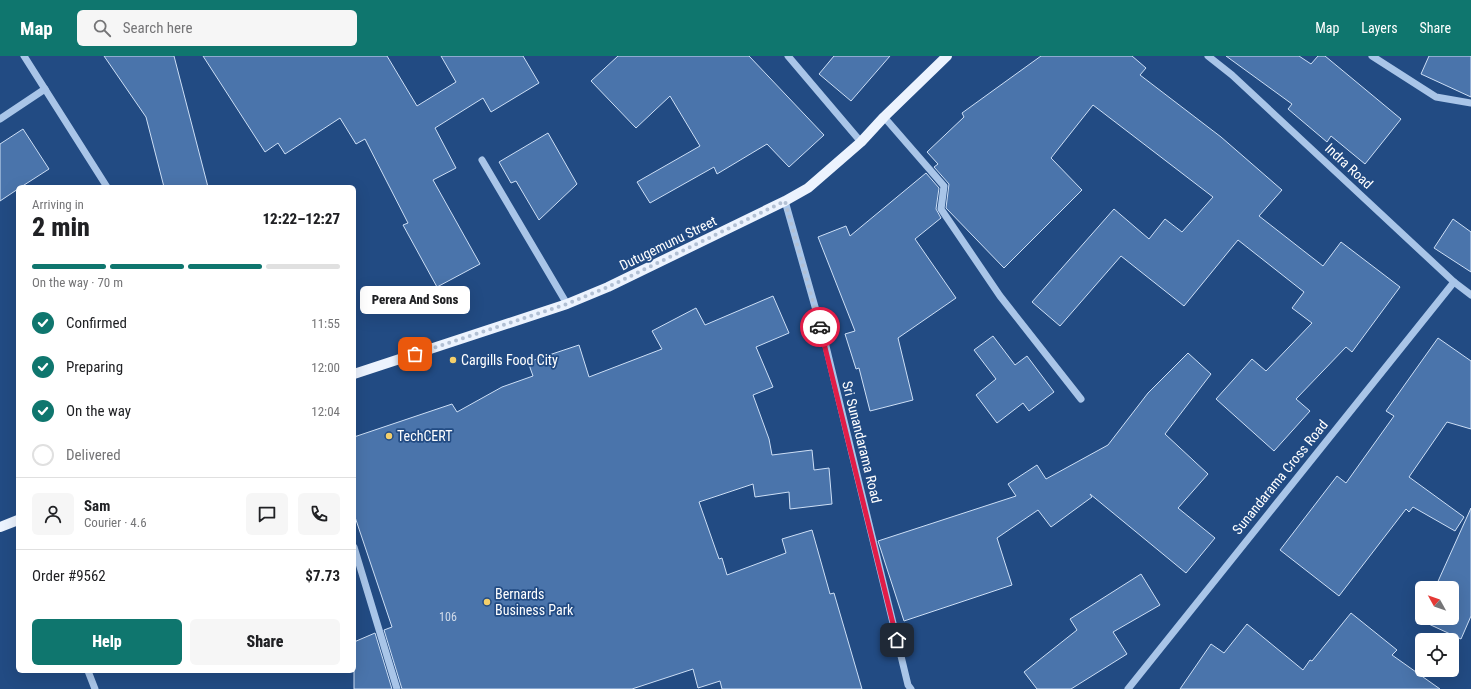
<!DOCTYPE html>
<html lang="en">
<head>
<meta charset="utf-8">
<style>
	:root { --surface:#fff; --page:#f6f6f6; --text:#202124; --muted:#757577; --line:#e0e0e0; --accent:#0f766e }
	body { margin:0; font-family:"Roboto Condensed",sans-serif; background:var(--page); color:var(--text); height:100vh; display:flex; flex-direction:column; font-size:15px; white-space:nowrap }
	* { box-sizing:border-box; margin:0 }
	p { font-size:13px; color:var(--muted) }
	.icon { flex:none; width:22px; height:22px; fill:none; stroke:currentColor; stroke-width:2; stroke-linecap:round; stroke-linejoin:round }
	.map { position:relative; flex:1; overflow:hidden }
	.sheet { position:absolute; left:16px; top:129px; width:340px; height:488px; display:flex; flex-direction:column; background:var(--surface); border-radius:6px; box-shadow:0 4px 16px #0002 }
	.sheet>* { flex:none }
	.needle { width:26px; rotate:310deg }
	.tools { position:absolute; left:1415px; top:525px; display:grid; gap:8px }
	.tools a { display:grid; place-items:center; width:44px; height:44px; border-radius:6px; background:var(--surface); box-shadow:0 4px 16px #0002; font-size:20px }
	.pin { position:absolute; display:grid; place-items:center; width:34px; height:34px; color:#fff; margin:-17px; border-radius:8px; box-shadow:0 2px 6px #0006 }
	.courier { position:absolute; display:grid; place-items:center; width:40px; height:40px; margin:-20px; border:3px solid #e11d48; border-radius:50%; background:#fff; color:#222; box-shadow:0 1px 5px #0007 }
	.bubble { position:absolute; height:28px; border-radius:6px; background:var(--surface); box-shadow:0 4px 16px #0002; font-size:13px; font-weight:800; line-height:28px; text-align:center }
	.overview em { font-style:normal; font-weight:800 }
	.overview div { display:flex; flex-direction:column-reverse }
	.overview { display:flex; align-items:center; justify-content:space-between; height:68px; padding:0 16px }
	h1 { font-size:26px; font-weight:800; line-height:30px }
	.bar { display:grid; grid-template-columns:repeat(4,1fr); gap:6px 4px; align-content:center; height:48px; padding:0 16px }
	.bar i { height:5px; border-radius:3px; background:var(--line) }
	.bar .selected { background:var(--accent) }
	.bar p { grid-column:span 4 }
	.line { display:flex; align-items:center; gap:10px; padding:0 16px; border-top:1px solid var(--line) }
	.line div { flex:1 }
	.round { display:grid; place-items:center; flex:none; width:42px; height:42px; border-radius:6px; background:var(--page) }
	ol { padding:0 16px; list-style:none }
	li { display:flex; align-items:center; gap:12px; height:44px }
	li p { margin-inline-start:auto }
	li .icon { padding:4px; border-radius:50%; background:var(--accent); color:#fff; stroke-width:4 }
	li:last-child { color:var(--muted) }
	li i { width:22px; height:22px; border:2px solid var(--line); border-radius:50% }
	.cta { display:flex; gap:8px; margin-top:auto; padding:8px 16px }
	.cta a { flex:1; height:46px; border-radius:6px; background:var(--accent); color:#fff; font-size:16px; font-weight:800; line-height:46px; text-align:center }
	.cta a+a { background:var(--page); color:var(--text) }
	header { display:flex; align-items:center; gap:24px; box-sizing:border-box; height:56px; padding:0 20px; background:var(--accent); color:#fff }
	header strong { font-size:19px }
	nav { display:flex; gap:22px; margin-inline-start:auto; font-size:14px }
	.search { width:280px; height:36px; background:var(--page); display:flex; align-items:center; gap:10px; box-sizing:border-box; padding:0 14px; border-radius:6px; color:var(--muted); font-size:15px }
	.map>svg:first-child { display:block }
	.building { fill:#4a74ab; stroke:#cddff6 }
	.lines { fill:none; stroke-linecap:round; stroke-linejoin:round }
	.minor { stroke:#a9c5e8; stroke-width:7 }
	.major { stroke:#ecf3fe; stroke-width:10 }
	.done { stroke:#b2c0d4; stroke-width:4; stroke-dasharray:0 7.2 }
	.route { stroke:#e11d48; stroke-width:5 }
	.poi-dot { fill:#f4cf6b; stroke:#224b83; stroke-width:1.5 }
	.labels { text-anchor:middle; dominant-baseline:central; stroke-width:3.5; stroke-linejoin:round; paint-order:stroke }
	.number-label { font-size:12px; fill:#d2dcea }
	.street-label { font-size:14px; fill:#fff; stroke:#224b83 }
	.poi-label { font-size:14px; fill:#fff; stroke:#224b83; text-anchor:start }
</style>
</head>
<body>
<header>
<strong>Map</strong>
<div class="search"><svg class="icon" aria-label="search" viewBox="0 0 24 24"><circle cx="10" cy="10" r="6"/><path d="M15 15l6 6"/></svg>Search here</div>
<nav><a>Map</a><a>Layers</a><a>Share</a></nav>
</header>
<div class="map">
<svg width="1471" height="633" viewBox="0 0 1471 633">
	<rect width="100%" height="100%" fill="#224b83"/>
	<!-- building -->
	<g class="building">
		<path d="M104,0H174L208,131H164L146,61Z"/>
		<path d="M203,0H387L417,50L456,26L441,0H523L539,27L491,56L483,42L435,72L456,112L433,124L480,208L437,231L403,169L408,167L365,83L356,88L340,62L285,98L278,87L265,96Z"/>
		<path d="M618,0H749L824,79L789,111L767,88L717,118L714,111L650,147L637,126L700,90L670,40L636,72L591,25Z"/>
		<path d="M834,0H890L851,45L819,18Z"/>
		<path d="M1041,0H1132L1146,12L1140,19L1221,81L1282,134L1259,160L1323,210L1341,186L1400,231L1352,296L1346,291L1296,343L1310,355L1274,395L1216,343L1252,303L1266,315L1312,267L1292,252L1304,236L1238,184L1184,250L1121,200L1060,270L1032,246L1114,153L1149,183L1165,163L1182,176L1213,141L1093,49L1051,102L1082,134L1004,212L946,152L949,128L934,111L938,108L927,96L964,61L962,57Z"/>
		<path d="M1226,0H1299L1311,8L1318,0H1325L1401,63L1365,108L1331,80L1327,86L1288,53L1292,48Z"/>
		<path d="M1429,0H1471V41L1421,18Z"/>
		<path d="M23,73L49,113L21,131H18V133L0,145V88Z"/>
		<path d="M548,77L577,128L539,164L516,125L511,127L499,106Z"/>
		<path d="M926,117L939,132L936,153L941,162L915,183L956,242L898,282L913,344L870,355L859,312L856,313L845,278L855,275L818,181L846,170L850,180Z"/>
		<path d="M1453,163L1471,176V216L1434,192Z"/>
		<path d="M773,240L789,277L756,291L773,331L753,339L769,383L772,399L812,394L814,414L829,412L832,448L790,453L789,436L755,441L753,428L699,446L719,503L722,502L727,519L786,497L782,483L812,474L830,538L834,537L862,633H722L720,625L698,632L693,613L632,633H402L384,574L392,571L354,458V381L452,348L457,356L502,331L533,320L528,306L579,289L589,321L662,293L652,275L696,252L705,269Z"/>
		<path d="M993,280L1015,309L1027,300L1054,336L1029,355L1023,347L997,367L976,339L996,323L974,294Z"/>
		<path d="M1438,282L1471,305V373L1447,366L1409,421L1464,461L1455,475L1413,451L1409,456L1406,453L1339,540L1280,494L1337,420L1346,427L1394,360L1386,355Z"/>
		<path d="M1188,297L1211,318L1165,378L1208,418L1178,452L1215,482L1186,517L1090,438L1092,441L1051,471L1038,454L997,482L1012,529L904,565L878,485L1016,440L1008,428L1037,409L1046,423L1108,389L1148,337Z"/>
		<path d="M1471,452V560L1461,583L1420,564L1422,559V562H1452V532H1435Z"/>
		<path d="M1141,518L1160,549L1113,576L1127,598L1071,633H1037L1024,616L1077,574L1070,563Z"/>
		<path d="M1351,557L1397,594L1392,599L1440,633H1180L1211,588L1224,597L1247,568L1303,614L1310,604L1312,605Z"/>
		<path d="M375,577L392,633H354V586Z"/>
	</g>
	<g class="lines">
		<!-- minor -->
		<g class="minor">
			<path d="M24,0L107,131"/>
			<path d="M788,0L861,86"/>
			<path d="M1208,0L1232,19L1454,226L1471,239"/>
			<path d="M1372,0L1436,41L1471,47"/>
			<path d="M884,61L944,130L941,153L1000,240L1081,343"/>
			<path d="M0,63L45,33"/>
			<path d="M482,104L567,248"/>
			<path d="M785,145L825,286L908,629L911,633"/>
			<path d="M354,491L397,633"/>
			<path d="M88,615L95,633"/>
			<path d="M1128,633L1454,226"/>
		</g>
		<!-- major -->
		<g class="major">
			<path d="M354,318L567,248L608,231L785,145L808,132L861,86L884,61L947,0"/>
			<path d="M0,471L18,464"/>
		</g>
	</g>
	<g class="lines">
		<!-- done -->
		<path class="done" d="M415,298L567,248L608,231L785,145L820,271"/>
		<!-- route -->
		<path class="route" d="M820,271L897,584"/>
	</g>
	<!-- markers -->
	<g class="poi-dot">
		<circle cx="453" cy="304" r="4"/>
		<circle cx="389" cy="380" r="4"/>
		<circle cx="487" cy="546" r="4"/>
	</g>
	<g class="labels">
		<!-- number labels -->
		<g class="number-label">
			<text x="448" y="561">106</text>
		</g>
		<!-- street labels -->
		<g class="street-label">
			<text transform="translate(1349 110) rotate(43)">Indra Road</text>
			<text transform="translate(668 187) rotate(-26)">Dutugemunu Street</text>
			<text transform="translate(862 386) rotate(76)">Sri Sunandarama Road</text>
			<text transform="translate(1280 421) rotate(-51)">Sunandarama Cross Road</text>
		</g>
		<!-- poi labels -->
		<g class="poi-label">
			<text x="461" y="304">Cargills Food City</text>
			<text x="397" y="380">TechCERT</text>
			<text x="495" y="538">Bernards<tspan x="495" dy="16">Business Park</tspan></text>
		</g>
	</g>
</svg>
<div class="tools">
<a><svg class="needle" viewBox="-14 -14 28 28"><path d="M0-13l5 13h-10z" fill="#e53935"/><path d="M0 13l5-13h-10z" fill="#757577"/></svg></a>
<a><svg class="icon" aria-label="locate" viewBox="0 0 24 24"><circle cx="12" cy="12" r="6"/><path d="M12 2v4M12 18v4M2 12h4M18 12h4"/></svg></a>
</div>
<div class="pin" style="left:415px;top:298px;background:#ea580c"><svg class="icon" aria-label="bag" viewBox="0 0 24 24"><path d="M5 8h14l-1 12H6zM9 8a3 3 0 0 1 6 0"/></svg></div>
<div class="pin" style="left:897px;top:584px;background:#1f2937"><svg class="icon" aria-label="home" viewBox="0 0 24 24"><path d="M3 11l9-7 9 7M6 9v11h12V9"/></svg></div>
<div class="courier" style="left:820px;top:271px"><svg class="icon" aria-label="car" viewBox="0 0 24 24"><path d="M5 17H2v-5l4-1 3-4h7l3 4 3 1v5h-3M9 17h6M6 11h13"/><circle cx="7" cy="17" r="2"/><circle cx="17" cy="17" r="2"/></svg></div>
<div class="bubble" style="left:360px;top:230px;width:110px">Perera And Sons</div>
<section class="sheet">
<div class="overview"><div><h1>2 min</h1><p>Arriving in</p></div><em>12:22–12:27</em></div>
<div class="bar"><i class="selected"></i><i class="selected"></i><i class="selected"></i><i></i><p>On the way · 70 m</p></div>
<ol>
<li><svg class="icon" aria-label="check" viewBox="0 0 24 24"><path d="M5 12l5 5 9-10"/></svg>Confirmed<p>11:55</p></li>
<li><svg class="icon" aria-label="check" viewBox="0 0 24 24"><path d="M5 12l5 5 9-10"/></svg>Preparing<p>12:00</p></li>
<li><svg class="icon" aria-label="check" viewBox="0 0 24 24"><path d="M5 12l5 5 9-10"/></svg>On the way<p>12:04</p></li>
<li><i></i>Delivered</li>
</ol>
<div class="line" style="height:72px"><a class="round"><svg class="icon" aria-label="person" viewBox="0 0 24 24"><circle cx="12" cy="8" r="4"/><path d="M4 21q1-7 8-7t8 7"/></svg></a><div><b>Sam</b><p>Courier · 4.6</p></div><a class="round"><svg class="icon" aria-label="chat" viewBox="0 0 24 24"><path d="M4 5h16v11H9l-5 4z"/></svg></a><a class="round"><svg class="icon" aria-label="phone" viewBox="0 0 24 24"><path d="M5 4h4l2 5-3 2q2 4 5 5l2-3 5 2v4C11 20 4 13 5 4z"/></svg></a></div>
<div class="line" style="height:52px"><div>Order #9562</div><b>$7.73</b></div>
<div class="cta"><a>Help</a><a>Share</a></div>
</section>
</div>
</body>
</html>
